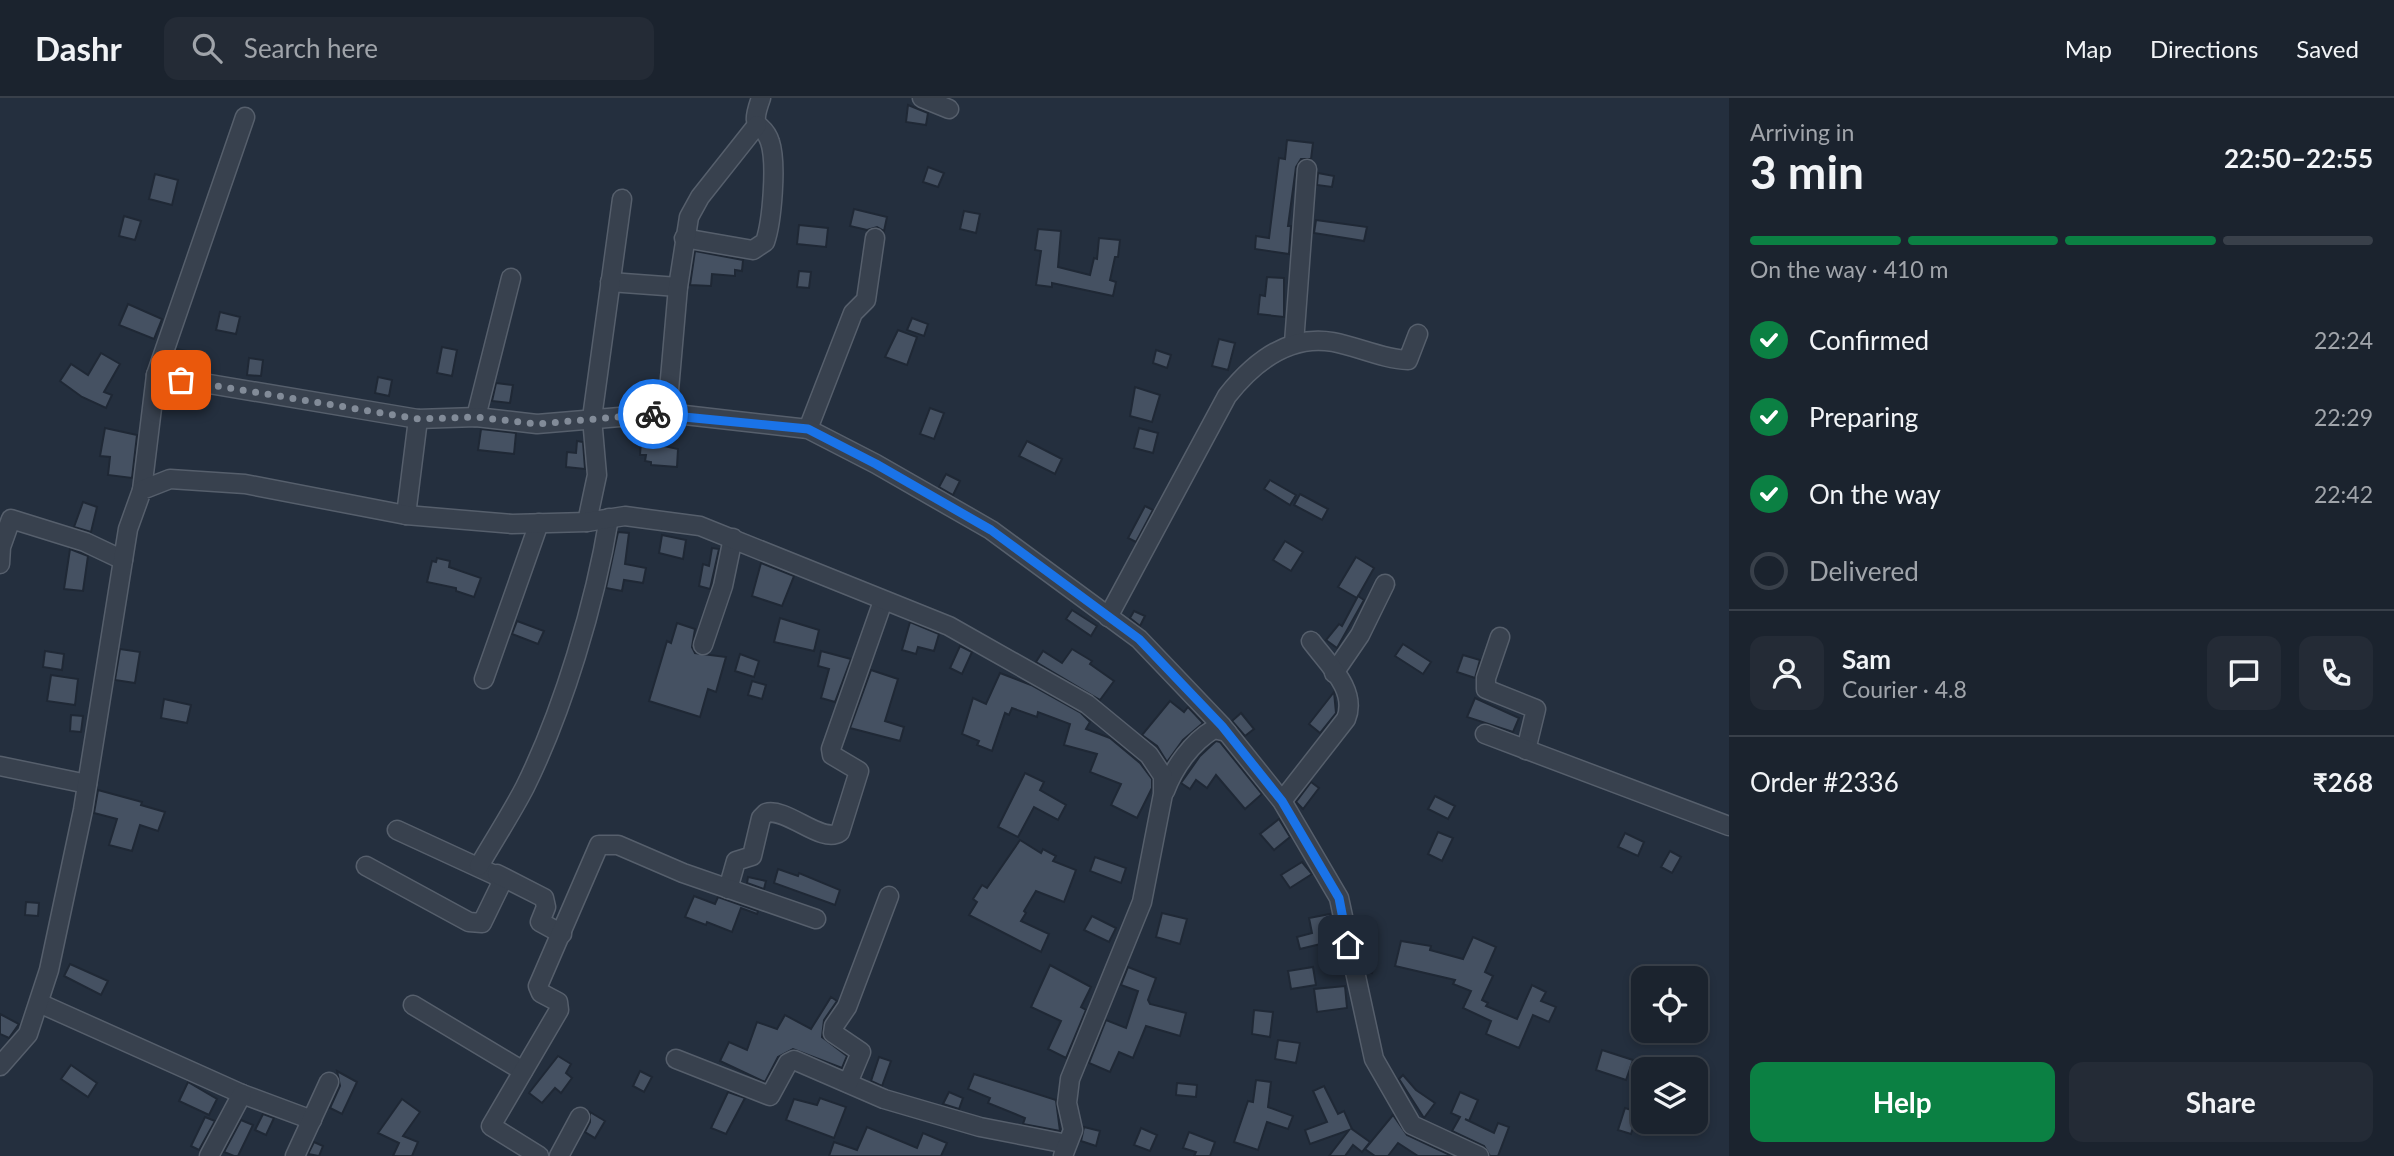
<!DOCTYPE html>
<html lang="en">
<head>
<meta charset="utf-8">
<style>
	:root { --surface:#1b232e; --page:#242b36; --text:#f1f3f6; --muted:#a0a4aa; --line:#39404a; --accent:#0b8043 }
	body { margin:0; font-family:Lato,sans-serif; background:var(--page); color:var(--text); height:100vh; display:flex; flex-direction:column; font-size:26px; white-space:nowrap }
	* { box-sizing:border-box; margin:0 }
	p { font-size:23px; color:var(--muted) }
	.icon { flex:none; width:38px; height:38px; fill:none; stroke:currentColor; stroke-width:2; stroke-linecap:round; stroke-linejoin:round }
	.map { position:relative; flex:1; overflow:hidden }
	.sheet { display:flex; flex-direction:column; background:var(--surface); width:665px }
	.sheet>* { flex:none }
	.fabs { position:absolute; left:1631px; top:868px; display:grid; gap:14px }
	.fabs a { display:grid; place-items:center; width:77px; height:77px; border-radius:14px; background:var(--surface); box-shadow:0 4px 10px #0003,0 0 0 2px var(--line); font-size:35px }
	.pin { position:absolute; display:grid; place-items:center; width:60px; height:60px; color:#fff; margin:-30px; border-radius:14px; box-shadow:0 4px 10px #0006 }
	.courier { position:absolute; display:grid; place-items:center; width:70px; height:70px; margin:-35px; border:5px solid #1a73e8; border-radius:50%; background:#fff; color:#222; box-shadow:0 2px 9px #0007 }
	.overview em { font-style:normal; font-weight:700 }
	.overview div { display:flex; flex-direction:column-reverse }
	.overview { display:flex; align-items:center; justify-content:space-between; height:119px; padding:0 21px }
	h1 { font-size:46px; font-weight:700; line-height:52px }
	.bar { display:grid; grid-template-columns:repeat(4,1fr); gap:10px 7px; align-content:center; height:84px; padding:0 21px }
	.bar i { height:9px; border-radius:5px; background:var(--line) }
	.bar .active { background:var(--accent) }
	.bar p { grid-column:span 4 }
	.line { display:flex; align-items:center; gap:18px; padding:0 21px; border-top:2px solid var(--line) }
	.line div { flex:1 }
	.round { display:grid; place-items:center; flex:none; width:74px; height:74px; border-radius:14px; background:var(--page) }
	ol { padding:0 21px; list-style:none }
	li { display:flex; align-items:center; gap:21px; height:77px }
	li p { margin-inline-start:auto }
	li .icon { padding:7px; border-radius:50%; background:var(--accent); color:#fff; stroke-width:4 }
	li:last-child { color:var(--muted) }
	li i { width:38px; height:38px; border:4px solid var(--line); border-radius:50% }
	.action { display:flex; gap:14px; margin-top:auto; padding:14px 21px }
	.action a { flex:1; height:80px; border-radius:14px; background:var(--accent); color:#fff; font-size:28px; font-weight:700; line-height:80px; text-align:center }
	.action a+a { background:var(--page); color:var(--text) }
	header { display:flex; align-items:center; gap:42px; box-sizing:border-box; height:98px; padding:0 35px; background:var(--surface); border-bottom:2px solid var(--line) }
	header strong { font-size:33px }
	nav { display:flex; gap:38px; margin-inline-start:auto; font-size:24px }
	.search { width:490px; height:63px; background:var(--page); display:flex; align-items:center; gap:18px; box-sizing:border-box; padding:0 24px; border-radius:14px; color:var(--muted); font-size:26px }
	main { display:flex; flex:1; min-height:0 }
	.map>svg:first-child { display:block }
	.building { fill:#455162; stroke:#1f2835; stroke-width:2 }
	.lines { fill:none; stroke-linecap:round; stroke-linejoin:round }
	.minor-casing { stroke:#565f6c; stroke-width:21 }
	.minor { stroke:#38414e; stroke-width:18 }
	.done { stroke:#828b98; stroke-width:7; stroke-dasharray:0 12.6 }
	.route { stroke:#1a73e8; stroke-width:9 }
</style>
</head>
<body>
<header>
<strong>Dashr</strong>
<div class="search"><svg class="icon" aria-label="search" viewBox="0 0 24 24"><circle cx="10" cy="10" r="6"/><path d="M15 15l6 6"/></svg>Search here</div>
<nav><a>Map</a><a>Directions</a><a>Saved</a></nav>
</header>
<main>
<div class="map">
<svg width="1729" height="1058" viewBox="0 0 1729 1058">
	<rect width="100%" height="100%" fill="#242f3e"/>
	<!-- building -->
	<g class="building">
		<path d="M908,7L928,15L926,27L906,24Z"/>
		<path d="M1287,42L1313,45L1311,61H1301L1296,69L1288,128H1291L1289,156L1255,151L1256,138L1269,140L1279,60L1285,61Z"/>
		<path d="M928,69L944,75L938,89L923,84Z"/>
		<path d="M1318,75L1334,78L1332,89L1317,87Z"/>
		<path d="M155,76L178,82L172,107L149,101Z"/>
		<path d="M854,111L887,119L884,133L877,129L867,132L850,128Z"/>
		<path d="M964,113L980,116L976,135L960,131Z"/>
		<path d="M124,118L141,123L135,142L119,138Z"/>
		<path d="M1316,122L1367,129L1364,143L1314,135Z"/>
		<path d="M799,127L828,130L826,149L797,146Z"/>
		<path d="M1038,131L1061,133L1058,169L1090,177L1094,160L1097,161L1099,140L1120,142L1118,159H1115L1110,182L1116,184L1113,198L1052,185V189L1036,187L1041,153L1035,152Z"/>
		<path d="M695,153L743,162L742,173L735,172V178L712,176L711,188L690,187Z"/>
		<path d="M799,173L811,174L809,190L797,189Z"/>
		<path d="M1267,179L1284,180V219L1258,216L1260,197L1265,198Z"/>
		<path d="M128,206L162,221L154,241L119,227Z"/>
		<path d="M220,214L240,219L236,236L216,232Z"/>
		<path d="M912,220L928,226L924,238L907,232Z"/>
		<path d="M898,232L917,239L907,267L885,259Z"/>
		<path d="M1219,241L1235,245L1228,272L1212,268Z"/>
		<path d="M442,249L457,252L452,278L437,275Z"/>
		<path d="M177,251L197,255L194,272L174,268Z"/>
		<path d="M1156,252L1171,257L1167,270L1153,265Z"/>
		<path d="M101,255L120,266L104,294L112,297L106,310L82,299L60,283L71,266L88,277Z"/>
		<path d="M249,260L263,262L261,278L247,277Z"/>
		<path d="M378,279L392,282L389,298L375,295Z"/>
		<path d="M496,285L513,287L510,305L492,303Z"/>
		<path d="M1135,289L1160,297L1152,324L1130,318Z"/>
		<path d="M930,310L944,315L934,341L920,336Z"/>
		<path d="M105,330L137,337L132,380L108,377L110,359L100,358Z"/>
		<path d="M1139,330L1158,335L1153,355L1134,350Z"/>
		<path d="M481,331L516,335L514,356L478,352Z"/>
		<path d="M577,343L583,344L585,371L566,369L567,354L576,355Z"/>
		<path d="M641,343L678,351L677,369L651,367V364L645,363L646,357H640Z"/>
		<path d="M1027,343L1062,361L1055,376L1019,358Z"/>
		<path d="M946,376L960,383L953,397L939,389Z"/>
		<path d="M1270,382L1296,397L1290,407L1264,391Z"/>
		<path d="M1300,396L1328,411L1322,422L1294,407Z"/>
		<path d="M83,404L97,409L91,434L74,429Z"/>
		<path d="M1145,408L1153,412L1136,444L1128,440Z"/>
		<path d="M618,434L629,435L625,466L646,470L643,485L624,482L622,493L606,490Z"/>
		<path d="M662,437L686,442L683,461L659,455Z"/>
		<path d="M1285,443L1303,454L1291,473L1273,462Z"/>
		<path d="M712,450L719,451L710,491L699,488L703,466L709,468Z"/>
		<path d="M70,451L88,458L83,493L64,491Z"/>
		<path d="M1356,459L1374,470L1357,500L1338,489Z"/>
		<path d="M437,460L450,463L449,469L481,480L474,499L456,493V490L427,484L432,463L436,464Z"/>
		<path d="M761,465L794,478L782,508L752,498Z"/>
		<path d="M1358,498L1364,502L1337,550L1326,542L1339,526L1342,528Z"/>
		<path d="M1072,512L1097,528L1091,538L1066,521Z"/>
		<path d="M1134,513L1145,518L1140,528L1130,520Z"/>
		<path d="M780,520L819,532L814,553L774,544Z"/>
		<path d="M517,523L544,533L538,546L512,536Z"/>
		<path d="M910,524L939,536L934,553L918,549L916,556L902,552Z"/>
		<path d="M677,525L695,531L692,549L695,555L726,559L716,594L708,591L700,619L649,603L667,543L671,545Z"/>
		<path d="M1403,546L1431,564L1423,576L1395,558Z"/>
		<path d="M960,548L972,554L962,576L950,570Z"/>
		<path d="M120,551L140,554L135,585L115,582Z"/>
		<path d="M1072,551L1092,563L1090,566L1114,583L1100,602L1036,564L1043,553L1062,565Z"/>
		<path d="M45,553L64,556L62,572L43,569Z"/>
		<path d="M821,553L851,561L835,604L821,600L829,571L818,568Z"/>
		<path d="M740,556L759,563L754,579L735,573Z"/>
		<path d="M1463,557L1480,562L1475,580L1457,574Z"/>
		<path d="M871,572L898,581L885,623L904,629L900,643L850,630Z"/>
		<path d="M1000,575L1031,587L1081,615L1090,624L1086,631L1110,640L1140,665L1152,681V690L1137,720L1111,707L1121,686L1090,674L1097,656L1064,647L1070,626L1038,614L1037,619L1012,610L1009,617L1005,615L992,653L977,647L979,643L962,636L973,600L986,606Z"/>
		<path d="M51,577L78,581L75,607L47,603Z"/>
		<path d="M752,583L766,587L762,601L748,597Z"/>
		<path d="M1334,594L1336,615L1320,635L1309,626Z"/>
		<path d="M1475,600L1519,620L1513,634L1467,619Z"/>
		<path d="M164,601L191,607L187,625L161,620Z"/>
		<path d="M1170,603L1184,614L1188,609L1203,625L1183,642L1167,664L1157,648L1142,637Z"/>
		<path d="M1241,615L1254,631L1245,638L1232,623Z"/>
		<path d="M71,617L83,618L81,634L70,633Z"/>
		<path d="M1216,643L1220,644L1262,696L1245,711L1216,677L1207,690L1196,682L1190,691L1181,685L1200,658Z"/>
		<path d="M1025,675L1044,684L1040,692L1066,707L1058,722L1034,709L1018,739L998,729Z"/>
		<path d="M1311,684L1319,690L1303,711L1296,704Z"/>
		<path d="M98,692L142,704L141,707L165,714L158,733L140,727L132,753L109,747L117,721L94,715Z"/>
		<path d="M1435,698L1455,708L1448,721L1428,711Z"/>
		<path d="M1279,721L1290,739L1274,752L1260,736Z"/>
		<path d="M1438,734L1453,740L1442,763L1428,756Z"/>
		<path d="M1625,735L1644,744L1638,758L1618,749Z"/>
		<path d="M1020,742L1041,755L1043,751L1056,758L1053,763L1076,772L1064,804L1036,793L1024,813L1026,815L1021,823L1049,836L1041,854L969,817L977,804L973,801L982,787L987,790Z"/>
		<path d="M1670,753L1681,759L1672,775L1661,769Z"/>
		<path d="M1095,759L1126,770L1121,785L1090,773Z"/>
		<path d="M1302,764L1312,776L1290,790L1281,777Z"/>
		<path d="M778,771L798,778L799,775L840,792L835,807L774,785Z"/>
		<path d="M748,779L766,783L764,791L747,785Z"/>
		<path d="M694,798L715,806L718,799L758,813L757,816L741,810L732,834L707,824L706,827L685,819Z"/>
		<path d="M26,804L39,805L38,818L25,817Z"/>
		<path d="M1162,815L1187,821L1180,846L1156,839Z"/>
		<path d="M1330,816L1337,842L1300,851L1297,839L1312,835L1309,820Z"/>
		<path d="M1092,818L1116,830L1109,844L1084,832Z"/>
		<path d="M1473,839L1496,849L1485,874L1493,878L1482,902L1488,905L1486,908L1517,921L1532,887L1546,894L1541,903L1556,909L1549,924L1533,917L1519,950L1486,936L1491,923L1463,910L1471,893L1453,886L1455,882L1395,868L1401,843L1431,848L1430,852L1463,861Z"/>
		<path d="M1364,860L1374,862L1372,875L1367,874Z"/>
		<path d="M70,866L108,883L101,897L64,878Z"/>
		<path d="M1050,867L1091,889L1081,909L1086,912L1066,960L1048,951L1061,923L1031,909Z"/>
		<path d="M1128,869L1156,880L1148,902L1150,906L1186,915L1180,938L1146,928L1133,960L1119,954L1110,974L1089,965L1106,922L1126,930L1138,893L1121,887Z"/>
		<path d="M1313,869L1316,887L1291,891L1288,873Z"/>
		<path d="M1345,888L1347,910L1317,914L1314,891Z"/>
		<path d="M831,899L837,903L824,922L822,939L847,958L842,970L793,951L778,959L765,984L720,963L729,944L747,952L757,924L777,931L785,917L811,931Z"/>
		<path d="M1254,912L1273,914L1270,939L1252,936Z"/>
		<path d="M0,916L19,926L9,940L0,936Z"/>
		<path d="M1278,942L1300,945L1296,965L1275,961Z"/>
		<path d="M1602,952L1633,962L1626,982L1596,972Z"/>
		<path d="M558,958L571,966L566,975L572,980L561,995L555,990L542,1005L529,995Z"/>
		<path d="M879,959L891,963L882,988L871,983Z"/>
		<path d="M71,967L97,985L88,999L61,981Z"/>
		<path d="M337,973L357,984L342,1016L330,1010L340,988Z"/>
		<path d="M640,973L652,979L644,994L633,988Z"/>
		<path d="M974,976L1056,1002L1060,1033L1023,1026L1025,1020L988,1005L990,1000L968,991Z"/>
		<path d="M1403,977L1416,992L1435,1005L1424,1020L1399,981Z"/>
		<path d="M1256,982L1271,984L1268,1009L1293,1018L1288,1031L1267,1024L1258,1052L1234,1044L1248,1003L1253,1004Z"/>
		<path d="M188,984L217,1001L209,1017L179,1003Z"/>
		<path d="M1177,985L1197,987L1196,999L1176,997Z"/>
		<path d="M1324,988L1338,1016L1344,1013L1352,1031L1370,1044L1362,1054L1353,1047L1345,1058H1329L1349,1032L1310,1046L1305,1032L1327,1024L1313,993Z"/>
		<path d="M728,994L745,1000L726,1036L711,1030Z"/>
		<path d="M949,994L963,1000L959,1011L943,1006Z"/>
		<path d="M1460,994L1478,1002L1469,1023L1465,1021L1494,1035L1498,1025L1509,1029L1498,1058H1490L1484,1048L1452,1033L1460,1019L1451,1015Z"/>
		<path d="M820,1000L846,1009L834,1040L786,1022L794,1001L817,1007Z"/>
		<path d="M402,1001L420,1014L403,1038L418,1044L412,1058H393L399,1045L378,1035Z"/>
		<path d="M1625,1010L1638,1014L1631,1036L1618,1032Z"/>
		<path d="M590,1014L605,1023L595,1040L585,1034L590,1024Z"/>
		<path d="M263,1016L274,1020L266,1037L255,1032Z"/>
		<path d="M1393,1017L1407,1037L1452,1058H1418L1398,1045L1388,1058H1375L1365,1051Z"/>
		<path d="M205,1019L215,1023L199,1052L191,1048Z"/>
		<path d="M241,1022L253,1027L238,1058H234L224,1054Z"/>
		<path d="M867,1029L917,1050L923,1035L947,1045L941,1058H829L834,1044L857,1052Z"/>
		<path d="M1084,1029L1100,1033L1096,1048L1081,1043Z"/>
		<path d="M1141,1030L1157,1037L1150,1053L1134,1047Z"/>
		<path d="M1189,1034L1215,1044L1210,1058H1194L1196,1054L1183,1050Z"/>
		<path d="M314,1044L323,1048L319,1058L308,1056Z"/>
	</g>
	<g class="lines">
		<!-- minor casing -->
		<g class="minor-casing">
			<g id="minor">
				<path d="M922,0L949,11"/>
				<path d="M684,140L753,152L765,144C772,124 777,65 770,44C763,21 748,36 761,0"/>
				<path d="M610,184L678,189"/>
				<path d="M1294,245L1307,71"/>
				<path d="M156,277L245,19"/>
				<path d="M667,315L678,189L689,119L700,99L757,27"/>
				<path d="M476,319L511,180"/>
				<path d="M808,331L853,215L866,202L875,140"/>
				<path d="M142,392L156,277L418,321L476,319L537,326L667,315L808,331L876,366L991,432L1139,541L1222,628L1282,703L1339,800L1374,961L1412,1027L1479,1058"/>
				<path d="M406,417L418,321"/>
				<path d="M587,424L597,377L592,320L622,101"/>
				<path d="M0,466L1,449L11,421L85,444L123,462"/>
				<path d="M1108,519L1227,298C1253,265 1288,236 1333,244C1359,249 1383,261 1408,262L1418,236"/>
				<path d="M1500,539L1486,580V591L1536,611L1526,652"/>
				<path d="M703,547L723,488L733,440"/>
				<path d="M1334,575L1360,537L1385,486"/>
				<path d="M484,581L539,425"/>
				<path d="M1485,636L1729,728"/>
				<path d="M0,668L87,686"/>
				<path d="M1165,693C1174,669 1192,644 1214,631L1227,634"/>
				<path d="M1282,703L1346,621C1358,592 1327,565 1311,543"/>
				<path d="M366,768L469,824L482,825L500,788L499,779L397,732"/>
				<path d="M479,768C494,742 511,716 525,689C563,612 595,506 609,420"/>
				<path d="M497,776L544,800L546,809L540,824L562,836"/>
				<path d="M728,791L736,763L752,758L761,720L766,715C787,709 822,747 840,734L859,673L832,657L831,651L883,503"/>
				<path d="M39,905L242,996L312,1022"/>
				<path d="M413,907L523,973"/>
				<path d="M676,961L770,998L788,965L794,962L884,1001L980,1029L1067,1046"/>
				<path d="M0,968L28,936L49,872L83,712L128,431L142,392L170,381L245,386L406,417L512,426L587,424L625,418L700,428L949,528L1087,606L1149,657L1163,678V696L1142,804L1070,981L1067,1005L1073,1032L1063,1058"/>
				<path d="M848,985L861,954L833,935L834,928L847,909L889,798"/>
				<path d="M209,1058L242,996"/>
				<path d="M295,1058L329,984"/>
				<path d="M539,1058L491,1028L559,912L558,904L541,895L538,888L599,747H618L683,775L816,821"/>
				<path d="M559,1058L580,1019"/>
			</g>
		</g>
		<!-- minor -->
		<use href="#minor" class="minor"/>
	</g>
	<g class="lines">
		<!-- done -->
		<path class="done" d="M181,282L418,321L476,319L537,326L653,316"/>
		<!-- route -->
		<path class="route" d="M653,316L808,331L876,366L991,432L1139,541L1222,628L1282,703L1339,800L1348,847"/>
	</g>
</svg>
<div class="fabs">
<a><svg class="icon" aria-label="locate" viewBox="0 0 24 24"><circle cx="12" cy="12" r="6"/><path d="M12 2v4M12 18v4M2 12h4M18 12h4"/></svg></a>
<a><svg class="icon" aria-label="layers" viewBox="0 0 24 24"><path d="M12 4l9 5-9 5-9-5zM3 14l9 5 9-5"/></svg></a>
</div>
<div class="pin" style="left:181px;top:282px;background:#ea580c"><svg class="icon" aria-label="bag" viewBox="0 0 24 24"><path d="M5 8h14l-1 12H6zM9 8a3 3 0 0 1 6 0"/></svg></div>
<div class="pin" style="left:1348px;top:847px;background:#1f2937"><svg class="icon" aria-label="home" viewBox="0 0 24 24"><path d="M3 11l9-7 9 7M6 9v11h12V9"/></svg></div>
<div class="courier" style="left:653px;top:316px"><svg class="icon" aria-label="bike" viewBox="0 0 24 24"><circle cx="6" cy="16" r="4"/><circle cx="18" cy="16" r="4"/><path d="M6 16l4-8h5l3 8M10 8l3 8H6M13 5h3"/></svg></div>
</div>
<section class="sheet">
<div class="overview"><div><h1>3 min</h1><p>Arriving in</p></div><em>22:50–22:55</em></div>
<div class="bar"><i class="active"></i><i class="active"></i><i class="active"></i><i></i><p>On the way · 410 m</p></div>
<ol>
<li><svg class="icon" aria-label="check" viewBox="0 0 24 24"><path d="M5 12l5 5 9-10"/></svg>Confirmed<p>22:24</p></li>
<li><svg class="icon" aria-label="check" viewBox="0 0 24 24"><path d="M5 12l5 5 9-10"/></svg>Preparing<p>22:29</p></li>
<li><svg class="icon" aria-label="check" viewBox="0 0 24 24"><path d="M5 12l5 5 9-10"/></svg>On the way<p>22:42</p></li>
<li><i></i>Delivered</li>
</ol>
<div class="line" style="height:126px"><a class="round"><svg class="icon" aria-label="person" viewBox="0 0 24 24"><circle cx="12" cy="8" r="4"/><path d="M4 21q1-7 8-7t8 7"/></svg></a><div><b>Sam</b><p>Courier · 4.8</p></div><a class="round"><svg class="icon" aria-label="chat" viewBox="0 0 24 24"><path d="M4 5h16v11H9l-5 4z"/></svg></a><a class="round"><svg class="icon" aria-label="phone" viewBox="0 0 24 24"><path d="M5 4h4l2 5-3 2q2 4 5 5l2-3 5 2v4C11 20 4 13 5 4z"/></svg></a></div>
<div class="line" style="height:91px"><div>Order #2336</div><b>₹268</b></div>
<div class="action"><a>Help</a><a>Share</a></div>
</section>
</main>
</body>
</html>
